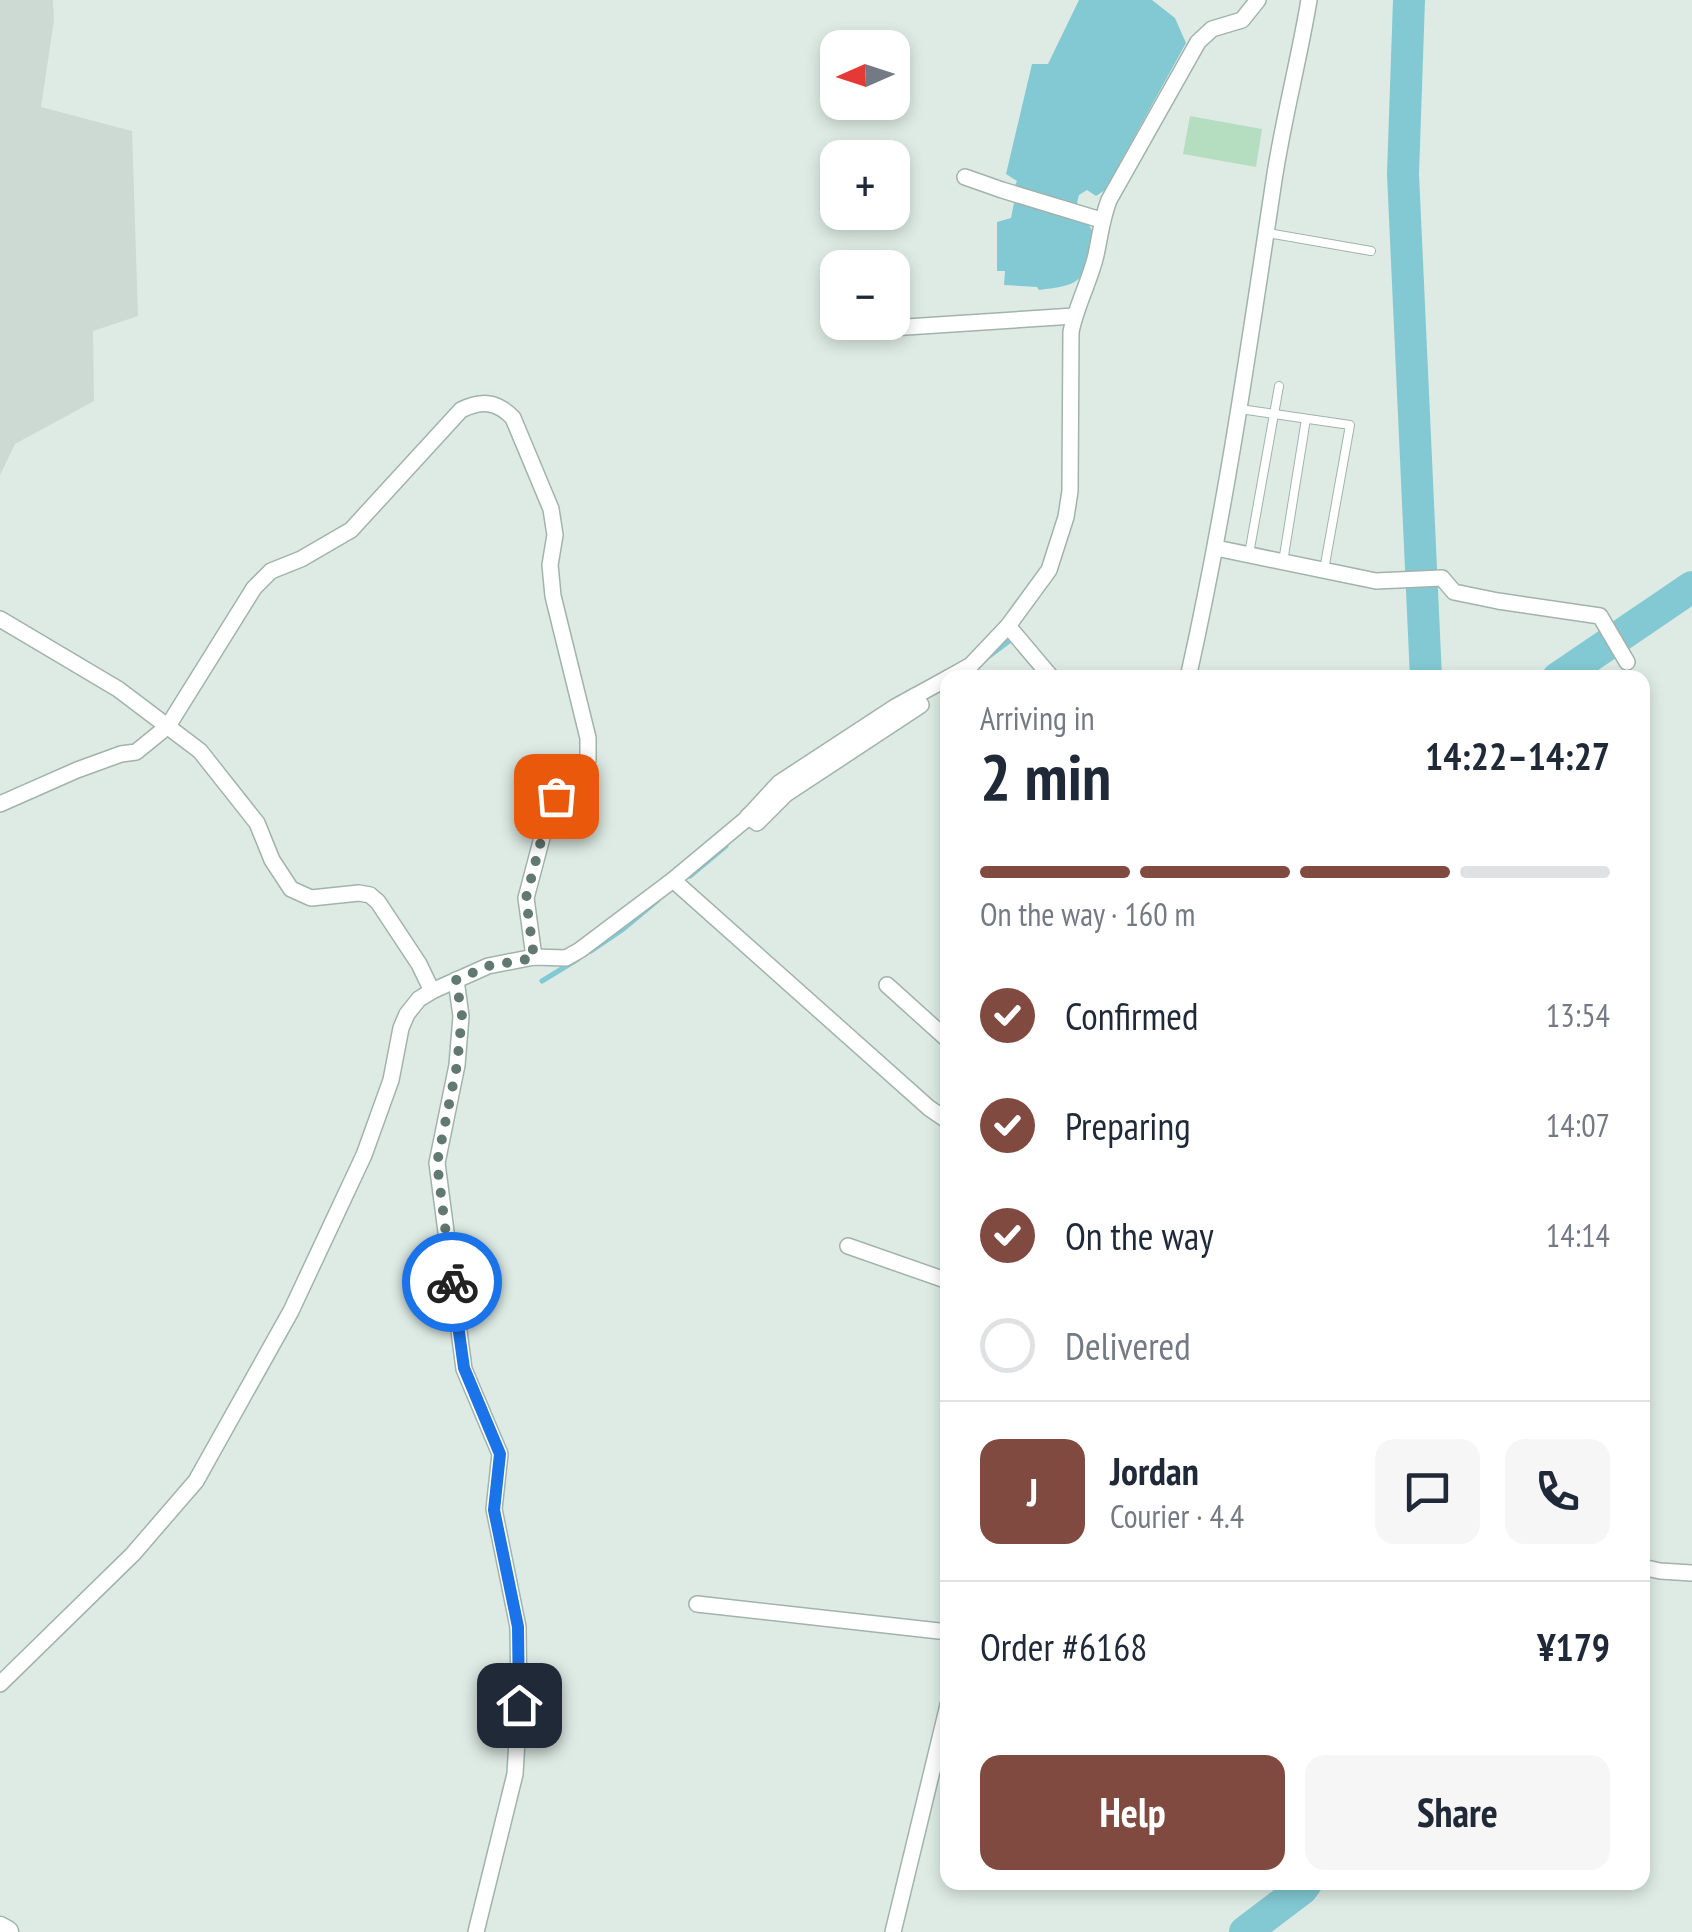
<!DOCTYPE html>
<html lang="en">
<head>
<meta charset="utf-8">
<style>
	:root { --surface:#fff; --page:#f6f6f7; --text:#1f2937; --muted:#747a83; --line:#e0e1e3; --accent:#814a41 }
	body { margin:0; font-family:"PT Sans Narrow",sans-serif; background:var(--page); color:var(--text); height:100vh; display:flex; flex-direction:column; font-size:38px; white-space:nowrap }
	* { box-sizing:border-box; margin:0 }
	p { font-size:32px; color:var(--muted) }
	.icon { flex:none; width:55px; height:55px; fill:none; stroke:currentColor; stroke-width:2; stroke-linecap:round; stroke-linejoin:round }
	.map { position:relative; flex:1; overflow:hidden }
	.details { position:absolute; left:940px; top:670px; width:710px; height:1220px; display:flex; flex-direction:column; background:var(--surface); border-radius:20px; box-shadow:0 5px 15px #0003 }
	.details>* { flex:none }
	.needle { width:65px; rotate:267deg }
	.tools { position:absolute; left:820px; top:30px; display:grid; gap:20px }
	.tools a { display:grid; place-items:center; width:90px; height:90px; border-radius:20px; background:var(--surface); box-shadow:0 5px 15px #0003; font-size:50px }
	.pin { position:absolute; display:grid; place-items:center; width:85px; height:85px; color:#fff; margin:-42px; border-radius:20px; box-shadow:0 5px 15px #0006 }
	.courier { position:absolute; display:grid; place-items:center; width:100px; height:100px; margin:-50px; border:8px solid #1a73e8; border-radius:50%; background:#fff; color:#222; box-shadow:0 2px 12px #0007 }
	.overview em { font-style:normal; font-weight:800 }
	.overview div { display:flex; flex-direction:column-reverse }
	.overview { display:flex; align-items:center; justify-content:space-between; height:170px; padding:0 40px }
	h1 { font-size:65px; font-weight:800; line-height:75px }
	.bar { display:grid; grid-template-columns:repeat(4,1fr); gap:15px 10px; align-content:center; height:120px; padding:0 40px }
	.bar i { height:12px; border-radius:8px; background:var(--line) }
	.bar .selected { background:var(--accent) }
	.bar p { grid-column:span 4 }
	.line { display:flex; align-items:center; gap:25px; padding:0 40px; border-top:2px solid var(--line) }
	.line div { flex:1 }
	.round { display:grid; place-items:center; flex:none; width:105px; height:105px; border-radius:20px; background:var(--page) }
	ol { padding:0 40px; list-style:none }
	li { display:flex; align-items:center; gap:30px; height:110px }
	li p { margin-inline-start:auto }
	li .icon { padding:10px; border-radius:50%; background:var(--accent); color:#fff; stroke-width:4 }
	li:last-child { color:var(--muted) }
	li i { width:55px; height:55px; border:5px solid var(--line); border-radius:50% }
	.button { display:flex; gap:20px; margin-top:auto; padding:20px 40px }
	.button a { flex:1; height:115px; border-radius:20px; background:var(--accent); color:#fff; font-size:40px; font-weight:800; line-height:115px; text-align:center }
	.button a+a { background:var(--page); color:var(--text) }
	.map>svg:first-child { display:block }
	.built { fill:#ccdad3 }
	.green { fill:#b5ddbf }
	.water { fill:#82c9d3 }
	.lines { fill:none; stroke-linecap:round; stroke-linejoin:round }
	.stream { stroke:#82c9d3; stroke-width:5 }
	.river { stroke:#82c9d3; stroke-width:32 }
	.lane-casing { stroke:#a1b3ac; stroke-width:10 }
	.street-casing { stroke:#a1b3ac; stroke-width:18 }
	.secondary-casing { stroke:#9db7ac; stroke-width:25 }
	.lane { stroke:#fff; stroke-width:8 }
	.street { stroke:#fff; stroke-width:15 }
	.secondary { stroke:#fff; stroke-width:22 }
	.done { stroke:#627971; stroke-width:10; stroke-dasharray:0 18 }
	.route { stroke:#1a73e8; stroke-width:12 }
</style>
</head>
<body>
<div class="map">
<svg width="1692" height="1932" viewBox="0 0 1692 1932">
	<rect width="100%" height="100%" fill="#deebe5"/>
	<!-- built -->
	<path class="built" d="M0,0H53L54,20L41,107L132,131L138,316L93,331L94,401L15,444L0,475Z"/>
	<!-- green -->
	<path class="green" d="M1190,116L1262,129L1256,167L1183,154Z"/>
	<!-- water -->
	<path class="water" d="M1079,0H1152L1175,18L1186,43L1105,190L1096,196L1087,190L1079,195L1077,203L1095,236C1080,281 1088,284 1039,290L1037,287L1004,285L1005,271H997V222L1011,218L1014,203L1010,196L1017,181L1006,174L1032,64H1048Z"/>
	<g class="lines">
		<!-- stream -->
		<g class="stream">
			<path d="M984,660L1008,642"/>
			<path d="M690,876L726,846"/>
			<path d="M591,951L622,930L658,900"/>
			<path d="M542,981L578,959"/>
		</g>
		<!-- river -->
		<g class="river">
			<path d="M1409,0L1403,174L1426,678"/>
			<path d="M1558,678L1692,587"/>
			<path d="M1245,1932L1302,1889L1307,1882"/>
		</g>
		<!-- lane casing -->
		<g class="lane-casing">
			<g id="lane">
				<path d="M1268,233L1371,251"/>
				<path d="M1240,409L1350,425L1324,570"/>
				<path d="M1249,554L1279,386"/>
				<path d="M1283,562L1306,419"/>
			</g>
		</g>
		<!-- street casing -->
		<g class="street-casing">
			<g id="street">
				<path d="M965,177L1002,190L1101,220"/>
				<path d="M891,328L1074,316"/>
				<path d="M1216,548L1376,581L1442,578L1454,592L1498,601L1600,616L1627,662"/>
				<path d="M0,619L118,689L200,751L257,823L272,860L291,889L311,898L359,893L370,895L378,902L419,964L432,991L419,999L407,1014L401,1028L391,1080L364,1155L291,1311L196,1481L133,1554L0,1684"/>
				<path d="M1008,626L1052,678"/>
				<path d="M948,678L971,665L1008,626L1049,570L1066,517L1070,491L1071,332C1076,306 1090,281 1096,255C1100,236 1102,218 1109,200L1198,42L1212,29L1242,20L1258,0"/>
				<path d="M1188,678C1225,513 1249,347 1274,180C1283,120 1299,60 1309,0"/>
				<path d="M0,804L77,770L121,754L136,752L168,726L254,588L271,571L301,559L351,530L461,410C482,400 497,401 513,418L551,509L555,535L550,565L553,596L588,738V760L582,775L557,796L548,815L526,898L534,957"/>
				<path d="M748,816L757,823L786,794L921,705L915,696"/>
				<path d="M673,880L929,1108L948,1121"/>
				<path d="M456,980L461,1016L457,1065L437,1163L464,1369L500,1454L494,1509L518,1627L519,1705L515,1774L476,1932"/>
				<path d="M887,985L948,1040"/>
				<path d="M432,991L488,966L534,957L566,958L580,950L673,880L745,820L779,783L895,707L948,678"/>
				<path d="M848,1246L948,1281"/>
				<path d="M1642,1567L1660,1571L1692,1573"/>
				<path d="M697,1604L948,1632"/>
				<path d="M893,1932L948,1705"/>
			</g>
		</g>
		<!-- secondary casing -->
		<g class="secondary-casing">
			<path id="secondary" d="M0,1928L7,1932"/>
		</g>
		<!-- lane -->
		<use href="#lane" class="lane"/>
		<!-- street -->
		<use href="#street" class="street"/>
		<!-- secondary -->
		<use href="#secondary" class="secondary"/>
	</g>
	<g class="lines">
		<!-- done -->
		<path class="done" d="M452,1282L437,1163L457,1065L462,1016L456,980L488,966L534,958L526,898L548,814L556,796"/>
		<!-- route -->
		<path class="route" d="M452,1282L464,1368L500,1454L494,1510L518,1627L519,1705"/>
	</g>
</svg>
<div class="tools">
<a><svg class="needle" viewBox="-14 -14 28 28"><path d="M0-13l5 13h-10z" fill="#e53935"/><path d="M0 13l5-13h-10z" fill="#747a83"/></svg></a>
<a>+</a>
<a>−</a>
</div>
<div class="pin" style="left:556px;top:796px;background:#ea580c"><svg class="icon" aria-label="bag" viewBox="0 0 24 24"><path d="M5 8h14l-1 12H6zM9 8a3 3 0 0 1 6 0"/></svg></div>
<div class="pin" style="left:519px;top:1705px;background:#1f2937"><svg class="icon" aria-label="home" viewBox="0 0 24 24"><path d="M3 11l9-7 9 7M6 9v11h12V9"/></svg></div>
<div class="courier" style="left:452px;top:1282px"><svg class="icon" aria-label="bike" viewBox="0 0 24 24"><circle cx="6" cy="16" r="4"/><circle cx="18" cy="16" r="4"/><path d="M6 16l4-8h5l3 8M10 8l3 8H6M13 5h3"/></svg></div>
<section class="details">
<div class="overview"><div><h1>2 min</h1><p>Arriving in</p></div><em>14:22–14:27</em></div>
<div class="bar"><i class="selected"></i><i class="selected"></i><i class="selected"></i><i></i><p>On the way · 160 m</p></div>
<ol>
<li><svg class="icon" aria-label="check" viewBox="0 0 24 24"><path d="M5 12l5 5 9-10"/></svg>Confirmed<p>13:54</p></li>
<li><svg class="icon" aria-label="check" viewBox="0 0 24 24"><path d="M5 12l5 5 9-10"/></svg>Preparing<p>14:07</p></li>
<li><svg class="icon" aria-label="check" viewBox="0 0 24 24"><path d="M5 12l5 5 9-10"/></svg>On the way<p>14:14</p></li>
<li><i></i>Delivered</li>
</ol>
<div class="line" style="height:180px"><b class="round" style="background:var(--accent);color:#fff">J</b><div><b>Jordan</b><p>Courier · 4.4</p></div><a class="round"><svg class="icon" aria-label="chat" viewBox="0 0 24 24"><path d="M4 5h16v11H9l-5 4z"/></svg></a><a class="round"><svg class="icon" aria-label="phone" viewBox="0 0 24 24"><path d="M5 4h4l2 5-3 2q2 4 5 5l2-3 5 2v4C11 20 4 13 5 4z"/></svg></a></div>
<div class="line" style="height:130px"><div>Order #6168</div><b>¥179</b></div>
<div class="button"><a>Help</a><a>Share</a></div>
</section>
</div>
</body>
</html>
